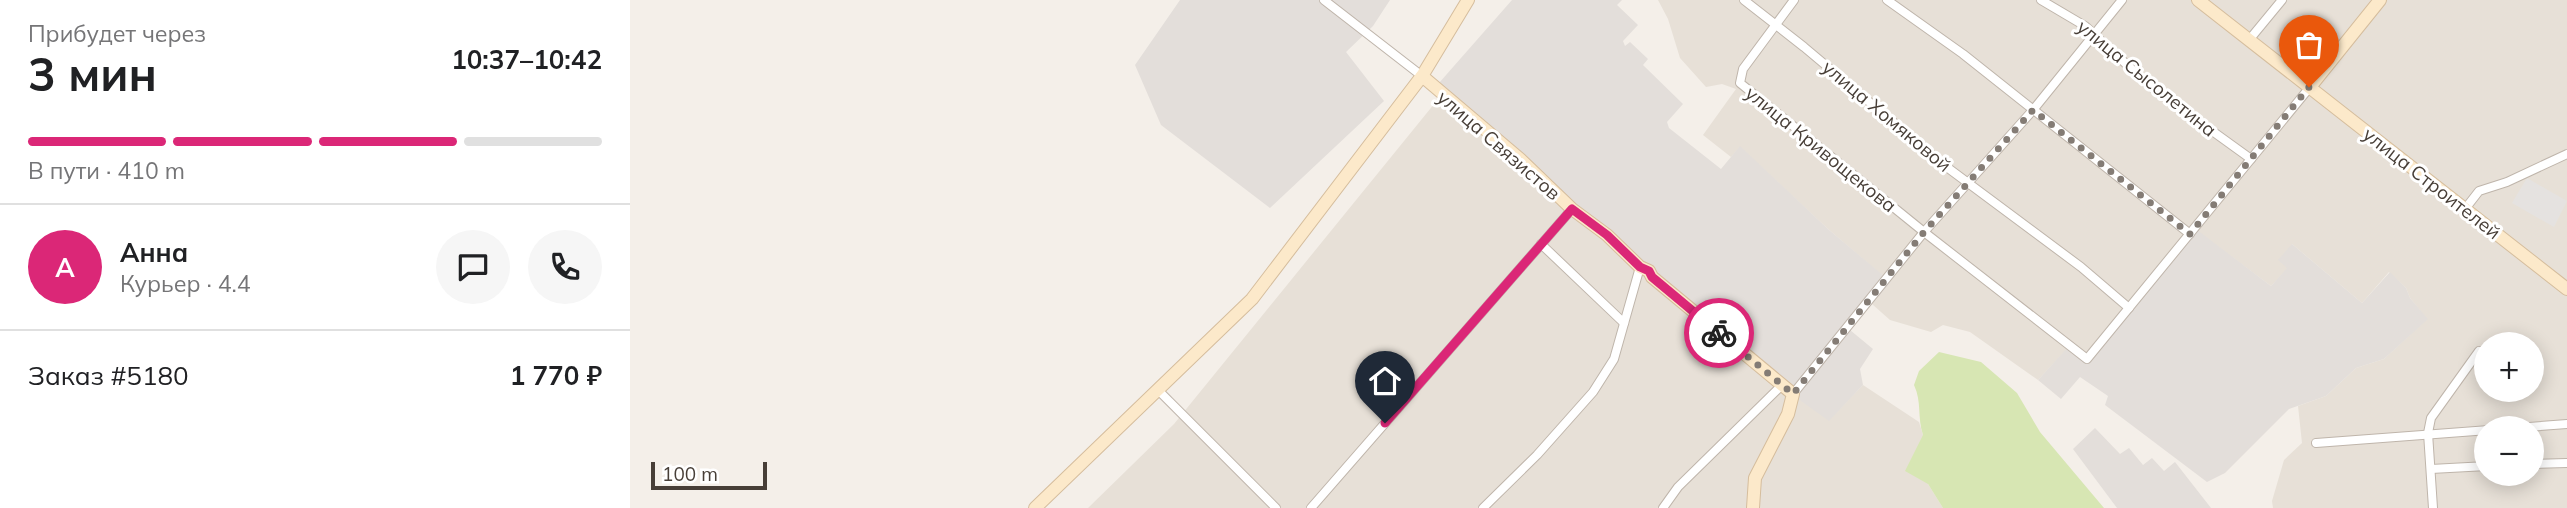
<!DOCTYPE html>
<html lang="ru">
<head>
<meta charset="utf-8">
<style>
	:root { --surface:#fff; --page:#f6f6f6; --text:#202124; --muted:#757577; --line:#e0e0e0; --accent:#db2777 }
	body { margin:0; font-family:Mulish,sans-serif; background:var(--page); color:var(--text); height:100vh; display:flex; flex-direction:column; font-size:26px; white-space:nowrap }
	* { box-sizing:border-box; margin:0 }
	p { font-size:23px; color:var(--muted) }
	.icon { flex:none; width:38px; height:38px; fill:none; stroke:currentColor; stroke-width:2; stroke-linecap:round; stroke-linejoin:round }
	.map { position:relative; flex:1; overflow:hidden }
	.drawer { display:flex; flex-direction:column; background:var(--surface); width:630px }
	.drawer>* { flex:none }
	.tools { position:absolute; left:1844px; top:332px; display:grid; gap:14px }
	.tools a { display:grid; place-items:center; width:70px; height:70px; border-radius:50%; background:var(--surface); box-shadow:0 4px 18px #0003; font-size:35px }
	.scale { position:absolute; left:21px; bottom:18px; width:116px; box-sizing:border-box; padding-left:7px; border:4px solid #473e37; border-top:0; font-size:19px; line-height:24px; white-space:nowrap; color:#473e37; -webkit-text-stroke:5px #fff; paint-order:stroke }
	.pin { position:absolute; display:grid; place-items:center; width:60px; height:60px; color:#fff; margin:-72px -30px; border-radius:50% 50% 50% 0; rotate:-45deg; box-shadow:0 0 7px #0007 }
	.pin .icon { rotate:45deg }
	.courier { position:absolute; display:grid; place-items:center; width:70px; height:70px; margin:-35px; border:5px solid #db2777; border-radius:50%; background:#fff; color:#222; box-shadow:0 2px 9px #0007 }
	.overview em { font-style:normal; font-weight:700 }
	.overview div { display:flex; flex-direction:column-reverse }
	.overview { display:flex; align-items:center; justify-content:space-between; height:119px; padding:0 28px }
	h1 { font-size:46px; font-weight:700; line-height:52px }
	.bar { display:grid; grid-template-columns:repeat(4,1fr); gap:10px 7px; align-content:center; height:84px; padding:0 28px }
	.bar i { height:9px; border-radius:5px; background:var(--line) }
	.bar .current { background:var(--accent) }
	.bar p { grid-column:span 4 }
	.line { display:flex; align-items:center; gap:18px; padding:0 28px; border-top:2px solid var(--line) }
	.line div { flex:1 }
	.round { display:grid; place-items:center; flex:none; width:74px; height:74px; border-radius:37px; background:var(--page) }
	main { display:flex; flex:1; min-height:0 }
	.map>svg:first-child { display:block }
	.residential { fill:#e7e0d7; fill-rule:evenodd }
	.industrial { fill:#e3deda }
	.green { fill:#d7e6b3 }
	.parking { fill:#e5e2e0 }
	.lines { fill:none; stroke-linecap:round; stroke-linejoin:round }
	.street-casing { stroke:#bfb5ab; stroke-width:10 }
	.secondary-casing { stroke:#d5bd9d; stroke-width:14 }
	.street { stroke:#fff; stroke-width:8 }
	.secondary { stroke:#fce9ca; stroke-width:12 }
	.done { stroke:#847c75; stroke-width:7; stroke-dasharray:0 12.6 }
	.route { stroke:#db2777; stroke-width:9 }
	.labels { text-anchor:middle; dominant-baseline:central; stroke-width:6; stroke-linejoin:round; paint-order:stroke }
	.street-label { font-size:19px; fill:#473e37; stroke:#fff }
</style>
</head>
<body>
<main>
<section class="drawer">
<div class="overview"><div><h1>3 мин</h1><p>Прибудет через</p></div><em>10:37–10:42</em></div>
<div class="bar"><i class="current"></i><i class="current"></i><i class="current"></i><i></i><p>В пути · 410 m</p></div>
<div class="line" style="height:126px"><b class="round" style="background:var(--accent);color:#fff">А</b><div><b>Анна</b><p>Курьер · 4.4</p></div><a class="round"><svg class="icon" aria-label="chat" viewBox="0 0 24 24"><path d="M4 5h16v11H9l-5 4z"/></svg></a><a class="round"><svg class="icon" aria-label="phone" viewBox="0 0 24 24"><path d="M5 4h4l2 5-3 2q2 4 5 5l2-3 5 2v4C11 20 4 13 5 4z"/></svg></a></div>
<div class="line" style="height:91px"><div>Заказ #5180</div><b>1 770 ₽</b></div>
</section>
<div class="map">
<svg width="1937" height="508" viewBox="0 0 1937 508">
	<rect width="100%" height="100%" fill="#f4efe9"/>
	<!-- residential -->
	<g class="residential">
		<path d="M1028,0H1937V508H1643L1642,501L1654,460L1672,443L1668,406L1696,396L1726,368L1754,359L1797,319L1780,298L1776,288L1759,272L1732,303L1662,244L1658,268L1641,286L1566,230L1458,363L1438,348L1408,380L1340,332L1313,325L1301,332L1260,320L1242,304L1260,282L1198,229L1110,147L1101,157L1073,135L1106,89L1092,84L1076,87L1050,58L1038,19ZM1857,345H1902V390H1857ZM1857,429H1902V474H1857Z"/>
		<path d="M809,98L1199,420L1233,385L1289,422L1293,435L1298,484L1313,508H458L544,424Z"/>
	</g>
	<!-- industrial -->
	<g class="industrial">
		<path d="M550,0H760L743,26L716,52L754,101L640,208L531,125L505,65Z"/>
		<path d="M882,0H992L987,5L1008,25L993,41L995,46L1000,42L1018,59L1013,65L1053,104L1037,122L1039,128L1091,169L1110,146L1198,229L1261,282L1220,330L1243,349L1230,369L1233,385L1199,421L1146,383L809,98L818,90L809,83Z"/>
		<path d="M1566,229L1641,286L1657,268L1648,260L1662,244L1732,303L1760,272L1776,288L1780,298L1798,319L1754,359L1726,368L1696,396L1659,409L1595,473L1577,482L1475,405L1478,396L1450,377L1431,399L1408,380L1438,347L1459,363Z"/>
		<path d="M1465,428L1490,454L1499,448L1513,465L1522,458L1534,471L1545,462L1581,508H1487L1443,449Z"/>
	</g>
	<!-- green -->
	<path class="green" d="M1309,352L1351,362L1387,393L1410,432L1474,508H1313L1298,484L1275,471L1293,435C1287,417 1292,402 1284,385L1289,371Z"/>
	<!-- parking -->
	<path class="parking" d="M1897,178L1937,201L1924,227L1882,203Z"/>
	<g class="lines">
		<!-- street casing -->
		<g class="street-casing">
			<g id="street">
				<path d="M694,0L792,76"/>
				<path d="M1114,0L1174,47L1318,168L1451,267L1499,308"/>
				<path d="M1164,0L1113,69L1110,83L1294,232L1457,359L1680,87"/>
				<path d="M1257,0L1333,54L1560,234"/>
				<path d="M1411,0L1455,26L1520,86L1621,159"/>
				<path d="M1619,40L1652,0"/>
				<path d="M1835,209L1849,191L1877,182L1937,154"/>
				<path d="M911,244L994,323"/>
				<path d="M529,391L646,508"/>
				<path d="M1163,394L1294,232L1403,110L1492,0"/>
				<path d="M1686,443L1937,424"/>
				<path d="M1902,464L1937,463"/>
				<path d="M1801,469L1857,466"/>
				<path d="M681,508L942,209"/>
				<path d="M853,508L907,455L963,392L984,359L1010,267"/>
				<path d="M1033,508L1048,487L1152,385"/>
				<path d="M1803,508L1798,433L1801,418L1849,351"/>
			</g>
		</g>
		<!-- secondary casing -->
		<g class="secondary-casing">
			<g id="secondary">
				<path d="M1568,0L1937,289"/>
				<path d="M792,76L890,159L942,209L977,235L1010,267L1019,271L1022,277L1163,394L1158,414L1125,478L1123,508"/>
				<path d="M1680,87L1750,0"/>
				<path d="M405,508L622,299L792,76L838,0"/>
			</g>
		</g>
		<!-- street -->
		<use href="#street" class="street"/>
		<!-- secondary -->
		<use href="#secondary" class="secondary"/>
	</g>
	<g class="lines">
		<!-- done -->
		<path class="done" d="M1089,333L1163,394L1294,232L1403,110L1560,234L1679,87"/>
		<!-- route -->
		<path class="route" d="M755,423L942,209L977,235L1010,267L1019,271L1022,277L1089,333"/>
	</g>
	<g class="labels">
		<!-- street labels -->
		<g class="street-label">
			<text transform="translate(1517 78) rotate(39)">улица Сысолетина</text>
			<text transform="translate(1257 116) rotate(40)">улица Хомяковой</text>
			<text transform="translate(869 145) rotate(41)">улица Связистов</text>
			<text transform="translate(1191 149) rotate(39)">улица Кривощекова</text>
			<text transform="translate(1802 183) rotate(38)">улица Строителей</text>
		</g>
	</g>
</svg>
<div class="tools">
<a>+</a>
<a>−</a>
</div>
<div class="scale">100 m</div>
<div class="pin" style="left:1679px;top:87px;background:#ea580c"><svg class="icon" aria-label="bag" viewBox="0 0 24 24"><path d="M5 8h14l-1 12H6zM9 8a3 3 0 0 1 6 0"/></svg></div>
<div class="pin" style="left:755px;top:423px;background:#1f2937"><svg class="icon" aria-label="home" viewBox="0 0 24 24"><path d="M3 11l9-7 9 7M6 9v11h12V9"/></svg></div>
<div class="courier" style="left:1089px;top:333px"><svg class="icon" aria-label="bike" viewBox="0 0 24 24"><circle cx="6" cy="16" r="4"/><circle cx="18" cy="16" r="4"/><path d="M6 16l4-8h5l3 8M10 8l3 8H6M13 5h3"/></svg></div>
</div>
</main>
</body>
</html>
